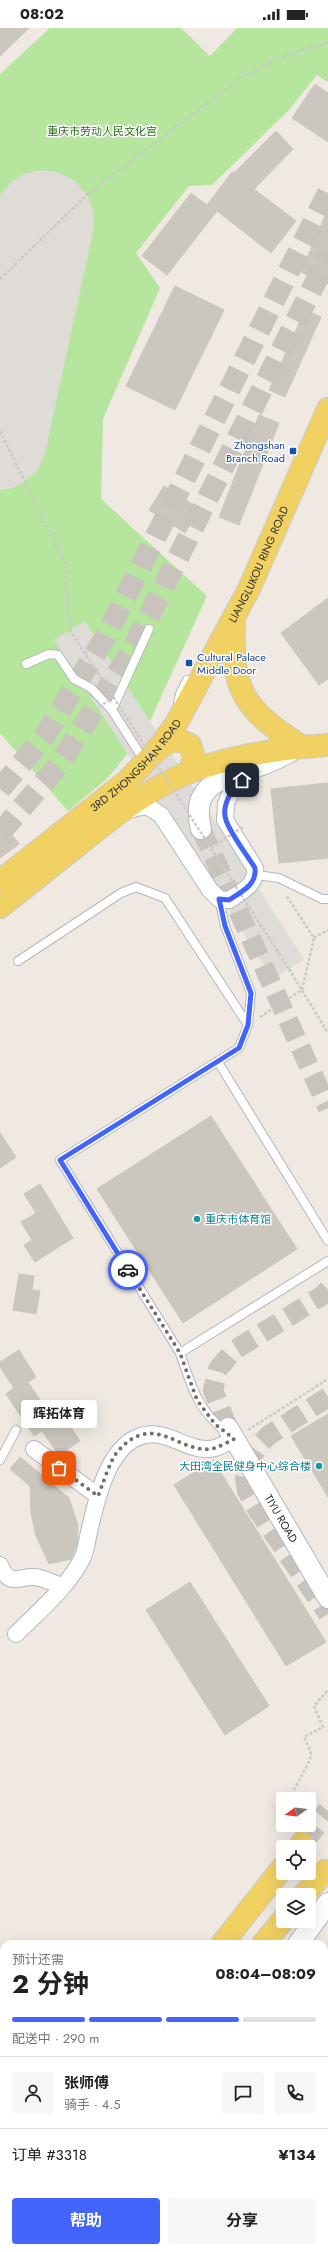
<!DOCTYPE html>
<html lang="zh">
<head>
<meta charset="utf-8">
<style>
	:root { --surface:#fff; --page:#f6f6f6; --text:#222; --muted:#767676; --line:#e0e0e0; --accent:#4264fb }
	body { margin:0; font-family:Jost,"Noto Sans SC",sans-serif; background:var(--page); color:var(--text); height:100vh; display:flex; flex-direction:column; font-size:15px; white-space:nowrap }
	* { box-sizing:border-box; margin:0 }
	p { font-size:13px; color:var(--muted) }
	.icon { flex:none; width:22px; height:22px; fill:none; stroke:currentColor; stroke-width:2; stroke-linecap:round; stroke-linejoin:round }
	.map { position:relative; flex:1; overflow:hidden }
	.side { position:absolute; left:0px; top:1912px; width:328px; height:312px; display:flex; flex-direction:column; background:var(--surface); border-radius:12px 12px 0 0; box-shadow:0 4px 16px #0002 }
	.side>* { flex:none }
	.needle { width:26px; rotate:256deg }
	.buttons { position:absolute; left:276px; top:1764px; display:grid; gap:8px }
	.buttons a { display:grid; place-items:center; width:40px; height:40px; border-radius:4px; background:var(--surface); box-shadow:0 4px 16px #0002; font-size:20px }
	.pin { position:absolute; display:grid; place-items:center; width:34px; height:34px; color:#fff; margin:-17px; border-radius:8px; box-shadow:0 2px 6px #0006 }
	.courier { position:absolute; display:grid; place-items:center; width:40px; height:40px; margin:-20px; border:3px solid #4264fb; border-radius:50%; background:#fff; color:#222; box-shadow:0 1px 5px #0007 }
	.bubble { position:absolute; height:28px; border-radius:4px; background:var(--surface); box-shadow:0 4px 16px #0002; font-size:13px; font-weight:700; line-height:28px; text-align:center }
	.summary em { font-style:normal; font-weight:700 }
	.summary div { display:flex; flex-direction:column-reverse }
	.summary { display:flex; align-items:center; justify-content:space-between; height:68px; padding:0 12px }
	h1 { font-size:26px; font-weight:700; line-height:30px }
	.bar { display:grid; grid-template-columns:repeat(4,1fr); gap:6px 4px; align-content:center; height:48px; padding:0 12px }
	.bar i { height:5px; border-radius:3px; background:var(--line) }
	.bar .active { background:var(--accent) }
	.bar p { grid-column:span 4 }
	.line { display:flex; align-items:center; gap:10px; padding:0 12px; border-top:1px solid var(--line) }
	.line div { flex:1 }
	.round { display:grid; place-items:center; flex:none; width:42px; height:42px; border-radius:4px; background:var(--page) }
	.button { display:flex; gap:8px; margin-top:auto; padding:8px 12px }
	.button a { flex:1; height:46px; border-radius:4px; background:var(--accent); color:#fff; font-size:16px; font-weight:700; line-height:46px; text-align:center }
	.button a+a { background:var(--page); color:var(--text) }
	.status { display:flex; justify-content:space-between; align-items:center; height:28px; padding:0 20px; background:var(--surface); direction:ltr }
	.status svg { height:11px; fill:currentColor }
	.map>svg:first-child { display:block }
	.green { fill:#b6e59e }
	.plaza { fill:#dfdcd8 }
	.building { fill:#cbc7bf; stroke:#cbc5ba }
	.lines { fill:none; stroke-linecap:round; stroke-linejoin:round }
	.tertiary-tunnel { stroke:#c8c4bd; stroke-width:20; stroke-dasharray:20 10; stroke-linecap:butt }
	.secondary-tunnel { stroke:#c8c4bd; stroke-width:22; stroke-dasharray:22 11; stroke-linecap:butt }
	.primary-tunnel { stroke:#c8c4bd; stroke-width:22; stroke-dasharray:22 11; stroke-linecap:butt }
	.service-casing { stroke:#b4b7c1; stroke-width:10 }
	.minor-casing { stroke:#b4b7c1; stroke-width:18 }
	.tertiary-casing { stroke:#b4b7c1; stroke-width:22 }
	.primary-casing { stroke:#c9c9c9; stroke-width:24 }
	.path { stroke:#c9c9c9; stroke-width:2.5; stroke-dasharray:3 2; stroke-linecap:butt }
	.service { stroke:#fff; stroke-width:8 }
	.minor { stroke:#fff; stroke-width:16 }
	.tertiary { stroke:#fff; stroke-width:20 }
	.primary { stroke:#f2d163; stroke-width:22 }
	.rail-casing { stroke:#a3a6b8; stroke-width:4.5 }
	.rail { stroke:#fff; stroke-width:3; stroke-dasharray:9; stroke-linecap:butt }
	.path-bridge { stroke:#c9c9c9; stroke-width:2.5; stroke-dasharray:3 2; stroke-linecap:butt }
	.done { stroke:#726f6d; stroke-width:4; stroke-dasharray:0 7.2 }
	.route { stroke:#4264fb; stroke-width:5 }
	.transit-dot { fill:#1a4fb4; stroke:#fff; stroke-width:1.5 }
	.culture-dot { fill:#0f9aa8; stroke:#fff; stroke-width:1.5 }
	.labels { text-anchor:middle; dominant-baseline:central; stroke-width:3; stroke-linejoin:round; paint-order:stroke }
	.park-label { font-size:11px; fill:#2c6e1b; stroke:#fff }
	.transit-label { font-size:11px; fill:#164399; stroke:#fff; text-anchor:end }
	.street-label { font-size:11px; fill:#2e2e2e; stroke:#fff }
	.culture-label { font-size:11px; fill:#0d838f; stroke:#fff; text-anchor:start }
</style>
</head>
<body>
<div class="status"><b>08:02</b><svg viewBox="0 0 49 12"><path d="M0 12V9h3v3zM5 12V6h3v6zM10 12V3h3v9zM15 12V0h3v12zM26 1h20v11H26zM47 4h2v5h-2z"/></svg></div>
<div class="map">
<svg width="328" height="2224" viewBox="0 0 328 2224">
	<rect width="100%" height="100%" fill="#efe9e1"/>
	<!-- green -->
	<g class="green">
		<path d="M50,0H181L210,28L237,0H328V54L317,47L288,83L212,157L189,158L136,225L160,260L103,391L101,471L207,568L145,704L107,751L68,783L0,705V46Z"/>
		<path d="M0,2070L4,2073V2126L0,2130Z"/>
		<path d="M9,2220H101L100,2224H5Z"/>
	</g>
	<!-- plaza -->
	<g class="plaza">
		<path d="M43,142L60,145L75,153L87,167L93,183L94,200L45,425L38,441L26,453L10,461L0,462V167L12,153L26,145Z"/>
		<path d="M85,593L304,931L273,951L54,612Z"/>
	</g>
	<!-- building -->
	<g class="building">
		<path d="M0,0H29L0,28Z"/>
		<path d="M315,56L328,65V114L292,90Z"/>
		<path d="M276,103L293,121L254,161L296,193L271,225L217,183L167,247L142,228L191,165L207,177L232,144L234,145Z"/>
		<path d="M328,181V256L301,244Z"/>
		<path d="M175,258L224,282L175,382L126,358Z"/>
		<path d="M305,282L321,289L285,369L269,362Z"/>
		<path d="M259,387L279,395L239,497L219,489Z"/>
		<path d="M164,458L200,481L185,505L149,482Z"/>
		<path d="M328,570V651L319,657L281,605Z"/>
		<path d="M328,755V830L279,835L271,761Z"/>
		<path d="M0,791L19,816L0,830Z"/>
		<path d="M211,1088L297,1221L183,1295L97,1161Z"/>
		<path d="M0,1105L16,1129L0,1140Z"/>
		<path d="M40,1156L73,1210L35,1234L24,1217L32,1212L21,1194L36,1185L24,1166Z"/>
		<path d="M19,1246L34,1248L32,1262L40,1263L36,1286L13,1282Z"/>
		<path d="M19,1322L36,1349L28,1354L55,1395L64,1389L80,1413L59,1427L42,1403L34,1408L6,1366L14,1360L0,1339V1334Z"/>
		<path d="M328,1386V1469L291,1408Z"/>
		<path d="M20,1429L69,1470L78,1498L77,1516L71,1531L49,1536L36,1508L31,1485L30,1458L10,1441Z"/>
		<path d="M213,1432L326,1614L286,1638L174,1457Z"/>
		<path d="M190,1554L269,1678L225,1707L146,1582Z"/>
	</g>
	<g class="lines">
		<!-- tertiary-tunnel -->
		<g class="tertiary-tunnel">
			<path d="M201,801L328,1080"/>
			<path d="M328,1369L269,1407L260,1416L252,1428L245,1451L247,1463L259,1484L328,1586"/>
			<path d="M228,1400L213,1362L218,1341L233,1323L320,1269L328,1262"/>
		</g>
		<!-- secondary-tunnel -->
		<g class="secondary-tunnel">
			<path d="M0,761L44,709L106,608L328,165"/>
			<path d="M0,805L58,738L131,624L328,229"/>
		</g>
		<!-- primary-tunnel -->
		<path class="primary-tunnel" d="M302,1815L328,1783"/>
		<!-- service casing -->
		<g class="service-casing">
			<g id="service">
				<path d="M26,636L49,626L58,627L74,651L91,660L112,682L145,734"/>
				<path d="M178,676L180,666L187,652"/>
				<path d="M112,682L149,601"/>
				<path d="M256,847L279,850L322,871H328"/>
				<path d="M219,871L225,898L251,965L248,997L239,1020L60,1132L180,1325L328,1233"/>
				<path d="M18,933L121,865L136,859L165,870L248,997"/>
				<path d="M218,1034L328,1213"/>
				<path d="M180,1325C191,1357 198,1383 226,1404"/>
				<path d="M0,1432L16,1402"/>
			</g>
		</g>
		<!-- minor casing -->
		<g class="minor-casing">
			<g id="minor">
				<path d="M128,782L147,778L161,787L210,862L219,871L229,872C241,864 257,857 255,840L225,792L226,776L233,759L252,743"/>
				<path d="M34,1421L98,1468"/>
				<path d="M0,1537C10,1560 18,1548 35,1549C44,1550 54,1556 63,1558"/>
				<path d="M16,1606C39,1583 67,1560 82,1531C86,1523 87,1513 89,1504C96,1475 106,1424 136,1410C166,1396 187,1427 215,1420C222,1418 228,1414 234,1411"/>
			</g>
		</g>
		<!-- tertiary casing -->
		<g class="tertiary-casing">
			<g id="tertiary">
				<path d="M201,801C189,755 225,750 259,738C269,735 280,729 290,724"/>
				<path id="s1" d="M228,1400L328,1570"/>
				<path d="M298,1916L328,1875"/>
				<path d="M0,2223L4,2219"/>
			</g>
		</g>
		<!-- primary casing -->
		<g class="primary-casing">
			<g id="primary">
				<path d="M234,595C231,664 245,682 302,719"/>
				<path d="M156,723C169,713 174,709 190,717L194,730L190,744"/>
				<path id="s2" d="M0,853L126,754L156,723L176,696L249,561L328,381"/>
				<path d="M0,879C28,857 55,835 83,813C117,786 151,759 192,743C235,727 282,720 328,717"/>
				<path d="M299,1819L302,1815"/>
				<path d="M304,1867L325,1843"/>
				<path d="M222,1916L283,1839"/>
				<path d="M263,1916L283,1892"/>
				<path d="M0,2038H4"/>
				<path d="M0,2056L4,2058"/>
				<path d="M0,2155L4,2152"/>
				<path d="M0,2198L4,2194"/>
				<path d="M114,2224L115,2220"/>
			</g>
		</g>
		<!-- path -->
		<g class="path">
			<path d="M0,251L87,167L238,52C271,32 291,25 328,15"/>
			<path d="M0,403L65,535L70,602"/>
			<path d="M314,910L328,902"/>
			<path d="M289,941L328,1005"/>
			<path d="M260,989L302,962L314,910L286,867"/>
			<path d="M248,1402L328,1351"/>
			<path d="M289,1771L310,1732L311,1725L304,1709L323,1699L314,1678L328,1662"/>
		</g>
		<!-- service -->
		<use href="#service" class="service"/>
		<!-- minor -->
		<use href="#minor" class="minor"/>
		<!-- tertiary -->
		<use href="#tertiary" class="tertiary"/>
		<!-- primary -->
		<use href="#primary" class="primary"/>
		<!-- rail casing -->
		<g class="rail-casing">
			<g id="rail">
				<path d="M324,1936L328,1930"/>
				<path d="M324,1956L328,1951"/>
				<path d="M50,2224L54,2220"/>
				<path d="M62,2224L66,2220"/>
			</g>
		</g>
		<!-- rail -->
		<use href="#rail" class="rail"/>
		<!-- path-bridge -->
		<g class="path-bridge">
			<path d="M70,602L289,941"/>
			<path d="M95,682L113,669"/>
			<path d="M211,820L244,798"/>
		</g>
	</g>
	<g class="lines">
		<!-- done -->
		<path class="done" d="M59,1440L98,1468C103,1456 110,1432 118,1423C156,1381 180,1429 215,1420C221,1418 228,1414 234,1411L215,1396L197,1372L180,1325L128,1242"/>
		<!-- route -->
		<path class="route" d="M128,1242L60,1132L239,1020L248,997L251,965L225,898L219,871L229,872C241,864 257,857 255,840C247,827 230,805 226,792C221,778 232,760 242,752"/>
	</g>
	<!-- markers -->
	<g class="transit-dot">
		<rect x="289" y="419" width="8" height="8" rx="2"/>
		<rect x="185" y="631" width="8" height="8" rx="2"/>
	</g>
	<g class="culture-dot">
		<circle cx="197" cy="1191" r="4"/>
		<circle cx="319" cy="1438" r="4"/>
	</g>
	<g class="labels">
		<!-- park labels -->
		<g class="park-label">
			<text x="102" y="103">重庆市劳动人民文化宫</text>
		</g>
		<!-- transit labels -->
		<g class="transit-label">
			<text x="285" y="417">Zhongshan<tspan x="285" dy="13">Branch Road</tspan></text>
			<text x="197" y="629" text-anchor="start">Cultural Palace<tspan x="197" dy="13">Middle Door</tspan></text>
		</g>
		<!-- street labels -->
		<g class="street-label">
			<text stroke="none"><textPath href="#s2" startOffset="417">LIANGLUKOU RING ROAD</textPath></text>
			<text stroke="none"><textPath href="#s2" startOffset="179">3RD ZHONGSHAN ROAD</textPath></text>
			<text stroke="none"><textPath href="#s1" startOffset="105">TIYU ROAD</textPath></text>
		</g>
		<!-- culture labels -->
		<g class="culture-label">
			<text x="205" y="1191">重庆市体育馆</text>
			<text x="311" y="1438" text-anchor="end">大田湾全民健身中心综合楼</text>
		</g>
	</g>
</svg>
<div class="buttons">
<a><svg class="needle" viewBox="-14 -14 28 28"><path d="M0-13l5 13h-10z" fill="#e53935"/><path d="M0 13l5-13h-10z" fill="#767676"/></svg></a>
<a><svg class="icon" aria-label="locate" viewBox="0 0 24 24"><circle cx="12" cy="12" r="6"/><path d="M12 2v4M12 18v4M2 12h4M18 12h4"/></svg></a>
<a><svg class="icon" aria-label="layers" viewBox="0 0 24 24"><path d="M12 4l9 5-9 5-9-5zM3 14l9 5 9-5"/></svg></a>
</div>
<div class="pin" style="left:59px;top:1440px;background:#ea580c"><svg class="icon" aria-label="bag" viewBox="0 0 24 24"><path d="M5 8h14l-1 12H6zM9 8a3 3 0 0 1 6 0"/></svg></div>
<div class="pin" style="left:242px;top:752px;background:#1f2937"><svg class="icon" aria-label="home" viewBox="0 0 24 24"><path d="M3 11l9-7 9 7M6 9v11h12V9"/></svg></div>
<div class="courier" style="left:128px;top:1242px"><svg class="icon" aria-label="car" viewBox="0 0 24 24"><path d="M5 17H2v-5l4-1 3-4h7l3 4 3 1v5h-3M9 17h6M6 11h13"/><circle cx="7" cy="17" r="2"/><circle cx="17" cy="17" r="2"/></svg></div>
<div class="bubble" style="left:21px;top:1372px;width:76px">辉拓体育</div>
<section class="side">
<div class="summary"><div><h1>2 分钟</h1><p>预计还需</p></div><em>08:04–08:09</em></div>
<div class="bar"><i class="active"></i><i class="active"></i><i class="active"></i><i></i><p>配送中 · 290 m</p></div>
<div class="line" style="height:72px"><a class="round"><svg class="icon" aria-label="person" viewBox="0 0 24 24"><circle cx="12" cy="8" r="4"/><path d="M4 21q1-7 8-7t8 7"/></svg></a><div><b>张师傅</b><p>骑手 · 4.5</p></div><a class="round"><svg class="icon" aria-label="chat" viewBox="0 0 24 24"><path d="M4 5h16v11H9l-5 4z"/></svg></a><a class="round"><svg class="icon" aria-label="phone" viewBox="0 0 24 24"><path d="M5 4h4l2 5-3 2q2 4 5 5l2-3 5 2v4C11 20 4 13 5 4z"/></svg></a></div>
<div class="line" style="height:52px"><div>订单 #3318</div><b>¥134</b></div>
<div class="button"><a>帮助</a><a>分享</a></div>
</section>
</div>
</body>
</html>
